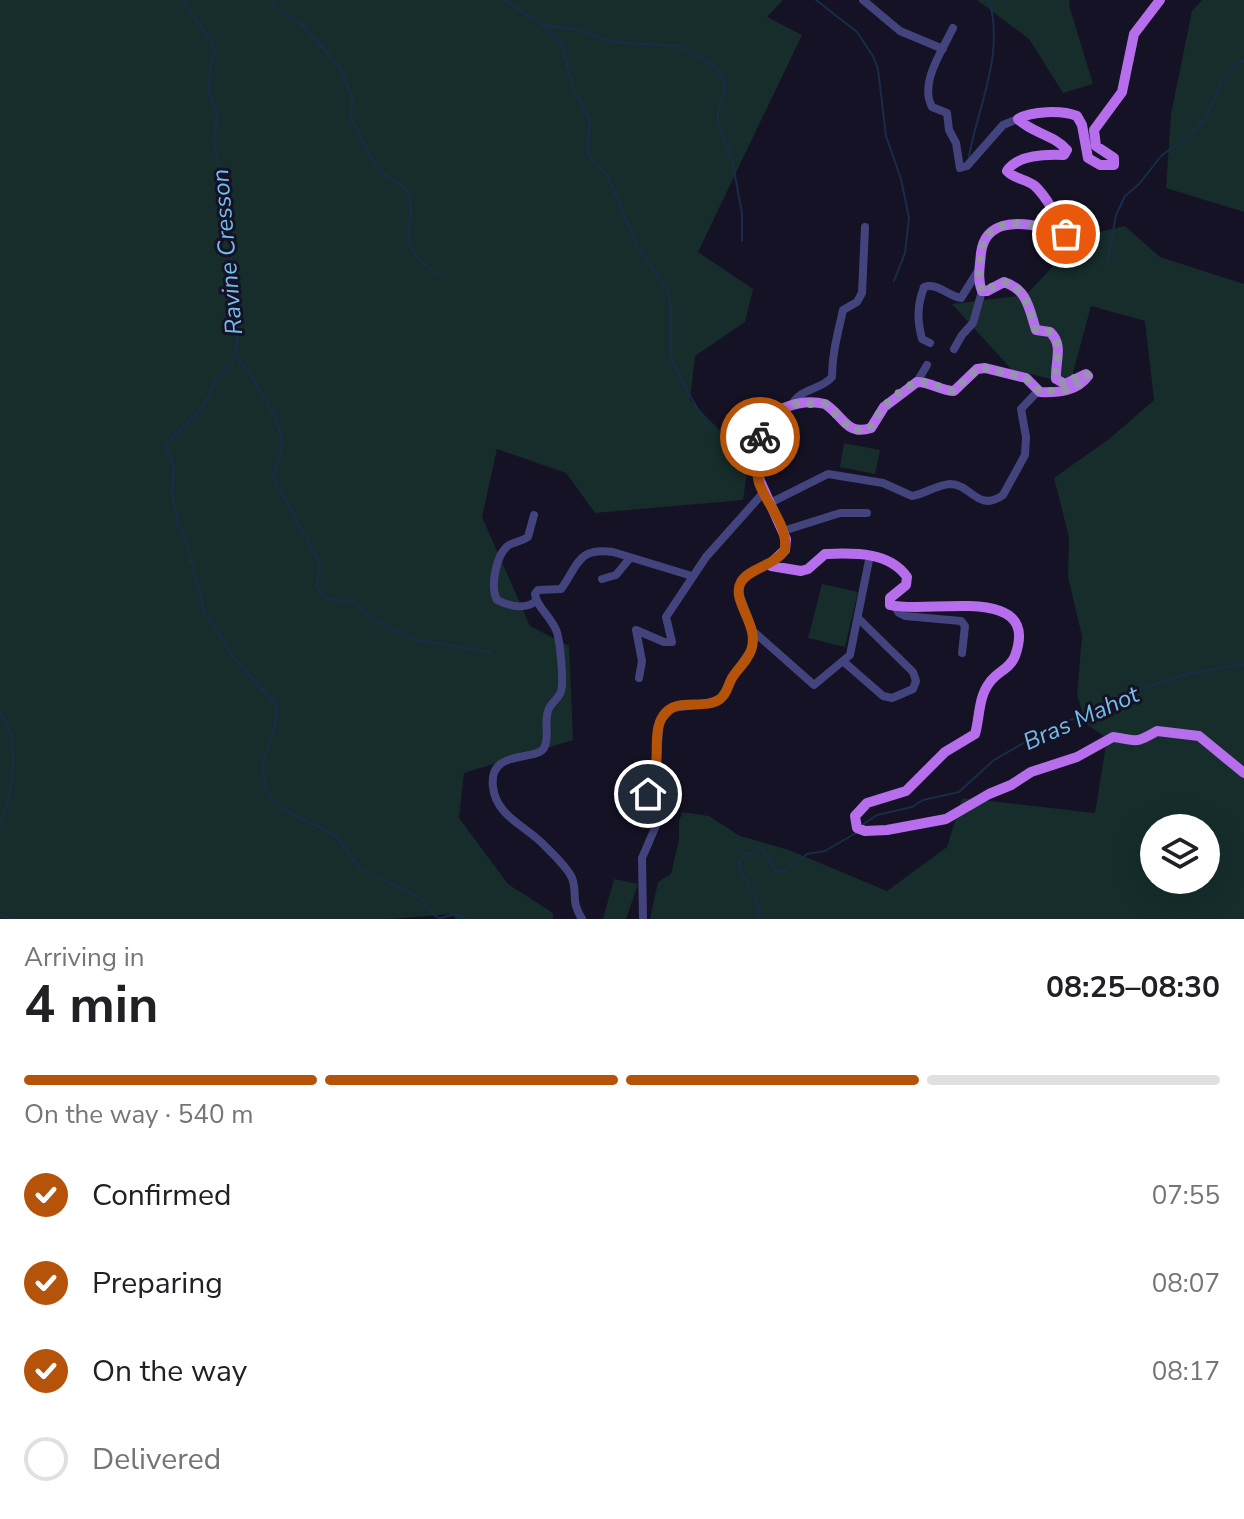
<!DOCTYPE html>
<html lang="en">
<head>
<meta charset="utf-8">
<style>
	:root { --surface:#fff; --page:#f2f2f2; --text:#202124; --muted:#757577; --line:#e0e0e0; --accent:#b45309 }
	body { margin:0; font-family:"Nunito Sans",sans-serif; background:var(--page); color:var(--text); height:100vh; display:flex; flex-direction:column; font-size:30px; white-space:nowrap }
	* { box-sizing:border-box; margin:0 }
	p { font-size:26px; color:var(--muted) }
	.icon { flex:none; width:44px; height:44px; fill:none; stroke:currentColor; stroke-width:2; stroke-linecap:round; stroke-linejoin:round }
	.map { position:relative; height:919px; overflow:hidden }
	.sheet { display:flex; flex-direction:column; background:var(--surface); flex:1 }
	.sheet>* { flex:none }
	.tools { position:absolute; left:1140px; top:814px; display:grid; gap:16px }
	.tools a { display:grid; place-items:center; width:80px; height:80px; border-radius:50%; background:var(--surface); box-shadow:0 8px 32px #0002; font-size:40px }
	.pin { position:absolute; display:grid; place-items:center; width:68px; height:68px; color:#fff; margin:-34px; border:4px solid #fff; border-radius:50%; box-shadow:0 2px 8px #0007 }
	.courier { position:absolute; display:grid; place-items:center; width:80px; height:80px; margin:-40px; border:6px solid #b45309; border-radius:50%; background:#fff; color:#222; box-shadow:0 2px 10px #0007 }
	.summary em { font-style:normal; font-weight:700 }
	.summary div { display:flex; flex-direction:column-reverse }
	.summary { display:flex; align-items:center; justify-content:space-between; height:136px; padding:0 24px }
	h1 { font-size:52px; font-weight:700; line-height:60px }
	.bar { display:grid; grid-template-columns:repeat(4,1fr); gap:12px 8px; align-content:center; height:96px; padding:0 24px }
	.bar i { height:10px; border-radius:6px; background:var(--line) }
	.bar .on { background:var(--accent) }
	.bar p { grid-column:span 4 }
	ol { padding:0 24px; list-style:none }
	li { display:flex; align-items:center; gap:24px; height:88px }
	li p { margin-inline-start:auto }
	li .icon { padding:8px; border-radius:50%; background:var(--accent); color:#fff; stroke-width:4 }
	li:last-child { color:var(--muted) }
	li i { width:44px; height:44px; border:4px solid var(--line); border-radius:50% }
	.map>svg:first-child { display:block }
	.green { fill:#162d2b; fill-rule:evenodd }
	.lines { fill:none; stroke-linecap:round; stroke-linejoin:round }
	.stream { stroke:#172d49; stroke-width:2 }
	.minor { stroke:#43447d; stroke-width:8 }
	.major { stroke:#b66eed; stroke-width:10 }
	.done { stroke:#9594af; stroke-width:8; stroke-dasharray:0 14.4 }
	.route { stroke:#b45309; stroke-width:10 }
	.labels { text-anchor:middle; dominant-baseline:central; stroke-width:6; stroke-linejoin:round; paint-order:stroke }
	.water-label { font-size:24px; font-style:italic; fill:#74bdee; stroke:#141224 }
</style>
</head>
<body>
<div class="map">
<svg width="1244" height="919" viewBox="0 0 1244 919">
	<rect width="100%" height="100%" fill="#141224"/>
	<!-- green -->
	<g class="green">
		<path d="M0,0H783L767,17L802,35L698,252L753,289L745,322L695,356L690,400L749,460L743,500L595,513L566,473L497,449L482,517L530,626L569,646L573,740L464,773L459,818L508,884L553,913V919H456L453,914L390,919H0Z"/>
		<path d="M977,0H1070L1069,5L1093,84L1063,93L1029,39Z"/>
		<path d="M1202,0H1244V212L1166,188L1171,114L1192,11Z"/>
		<path d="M1125,226L1160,257L1244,284V919H650L658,882L671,874L679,840V822L682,812L709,816L740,836L789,850L887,891L947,847L962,798L1095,813L1107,738L1086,724L1077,695L1082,636L1068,577L1069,537L1054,478L1109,439L1154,400L1145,321L1091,306L1070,384L1011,369L952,304L1026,295L1081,236ZM1154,828H1206V880H1154Z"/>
		<path d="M844,443L880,450L875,474L840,467Z"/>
		<path d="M822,584L858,592L845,647L808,638Z"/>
		<path d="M614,879L638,884L626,919H603Z"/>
	</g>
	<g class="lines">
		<!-- stream -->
		<g class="stream">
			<path d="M182,0L212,42L215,53L210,70L208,93L217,114L214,143L223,189L221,220L230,239L232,257L226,272L230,307L238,324V336L233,362L216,379L204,406L165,445L174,467L172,494L177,520L188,549L205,613L235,659L275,704C283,730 254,752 266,787C275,815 314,820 335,836C346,845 350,861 362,869C381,883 404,886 422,900C427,904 433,917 439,918C443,918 452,914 457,914L465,919"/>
			<path d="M270,0L279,10L300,22L340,68L352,97L351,120C364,135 367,160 383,173C391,180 401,181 407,192C414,206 409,219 409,234C408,253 426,269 442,275"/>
			<path d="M504,0L539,22L562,45L573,88L590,121L587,152L608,177L637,246L666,288L671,305V357L687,391L707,424"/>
			<path d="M816,0L857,32L873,56L878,69L886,136L901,179L909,218L905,253L894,281"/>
			<path d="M544,25L574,29L612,42L680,46L712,65L722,76L726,87L718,111V123L732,160L742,213V241"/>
			<path d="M969,157C978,105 1005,55 989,0"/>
			<path d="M1108,260L1116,215L1125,196L1139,184L1162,155L1190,135L1207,116L1222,81L1234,66L1244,60"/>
			<path d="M236,356C252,376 283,421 282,447C281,458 273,466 273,477L319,562L320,571L316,585L325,598L354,602L376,621L412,639L490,652"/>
			<path d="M0,713C22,737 12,798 0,826"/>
			<path d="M862,825L877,815L912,807L923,800L959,792L994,760L1055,725L1092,713L1119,696L1187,674L1244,664"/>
			<path d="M0,915L12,919"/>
			<path d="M758,919C762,900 743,883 739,864L744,855L759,850L763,851L776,871H785L807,854L825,851L856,833"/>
		</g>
		<!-- minor -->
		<g class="minor">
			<path d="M863,0L900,31L943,49"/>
			<path d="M953,28C942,51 919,83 932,107L947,113L949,130L956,143L960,168L967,166L1003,125L1018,119"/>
			<path d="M930,343L922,339C917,320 917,306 924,287C937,282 948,296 961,298L978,271"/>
			<path d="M954,349L962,335L973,323L982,291"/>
			<path d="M917,382L927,365"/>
			<path d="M793,403C802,388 821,390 832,377C832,353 838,333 843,310L857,302L862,293L865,227"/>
			<path d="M770,503L828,474L883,483L912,496C925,494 936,485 950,484C971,484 978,513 1003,495L1025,455L1026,437L1021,409L1038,391"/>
			<path d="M534,515L528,537C522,541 515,542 509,545C496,554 490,586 497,600C509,606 525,610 536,601"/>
			<path d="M783,531L840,513H867"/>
			<path d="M602,579L616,575L630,558"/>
			<path d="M895,607L899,613L905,616L961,621L965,626L962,653"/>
			<path d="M753,631L814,685L850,655L870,555"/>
			<path d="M844,662L883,696L892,698L913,689L916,681L913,672L859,619"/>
			<path d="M639,678L642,661L636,630L664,642H672L666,617L706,557L764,492"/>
			<path d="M582,919C570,900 578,894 572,878C567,867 553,854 544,845C526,826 496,816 493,787C488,748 536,762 544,748C550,737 544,723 548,711C550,703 559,699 561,691C564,683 560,638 556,630C551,617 536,606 535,594L538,590L561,589C578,566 577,547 613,552L692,576"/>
			<path d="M643,919L642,858L658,821L657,812L650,803L648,794L656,765L660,721L672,708L711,703L723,697L732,677L753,647V631L739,593L740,584L743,578L770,564"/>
		</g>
		<!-- major -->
		<path class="major" d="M1160,0L1134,34L1122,92L1094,130L1096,146L1114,158V165H1100L1088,158L1082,125L1077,116C1062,110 1031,111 1018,119C1031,133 1053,134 1067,150L1064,155C1046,154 1017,155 1007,171C1014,179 1026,179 1035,186C1048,198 1054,215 1066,228V234C1058,235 1051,229 1042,227C1016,221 985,221 981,253C980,266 977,279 982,291H987L1004,282C1028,290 1029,309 1036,330L1050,332C1064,345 1055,361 1056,379L1065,384L1086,374L1088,376C1077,391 1059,393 1040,392L1026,378L985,368L977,369L954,391C941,391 931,382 917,382L884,407L871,428C846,436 844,416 825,404C801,398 777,409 759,422L761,446L757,474L786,539L785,550L770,564L771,566L801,571L808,569L825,554C853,553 889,551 907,577L906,585L890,598V605C927,615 1042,582 1015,656C1010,669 998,671 990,682C978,697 980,717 975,734L945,752L906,791L867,803L855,816L857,828L865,831L887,830L946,819L989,794L1011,785L1031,772L1077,757L1113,737C1137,740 1133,745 1157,731L1199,736L1244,773"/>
	</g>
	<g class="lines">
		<!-- done -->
		<path class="done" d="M760,437L759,422L776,414L788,404H825L851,429C871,435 871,425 880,412C887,402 905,386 916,383C930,379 941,390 954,391L977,369L985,368L1026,378L1040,392L1070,389L1088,378L1087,374L1078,376L1065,384L1056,379C1055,361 1064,345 1050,332L1036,330C1029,309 1028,290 1004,282L982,291C977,279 980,266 981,253C985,220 1016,221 1042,227C1051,229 1058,235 1066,234"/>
		<!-- route -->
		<path class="route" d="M648,794C652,785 655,775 656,765C658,750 654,729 663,716C676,696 704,711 720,699C727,694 728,685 732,678C736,671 743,665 747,658C767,629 729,603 741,582C749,568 774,566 785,550C788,525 767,505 759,483C754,466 763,453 760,437"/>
	</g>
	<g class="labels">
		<!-- water labels -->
		<g class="water-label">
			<text transform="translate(227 252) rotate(-95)">Ravine Cresson</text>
			<text transform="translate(1081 718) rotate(-24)">Bras Mahot</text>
		</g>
	</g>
</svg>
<div class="tools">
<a><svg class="icon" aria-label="layers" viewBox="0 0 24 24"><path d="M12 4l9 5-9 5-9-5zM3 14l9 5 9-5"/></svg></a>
</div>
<div class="pin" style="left:1066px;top:234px;background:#ea580c"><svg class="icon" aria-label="bag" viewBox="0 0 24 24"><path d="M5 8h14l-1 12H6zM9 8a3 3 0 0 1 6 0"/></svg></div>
<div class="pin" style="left:648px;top:794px;background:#1f2937"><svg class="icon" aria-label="home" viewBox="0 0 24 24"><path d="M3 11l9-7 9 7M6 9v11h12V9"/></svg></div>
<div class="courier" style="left:760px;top:437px"><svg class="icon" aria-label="bike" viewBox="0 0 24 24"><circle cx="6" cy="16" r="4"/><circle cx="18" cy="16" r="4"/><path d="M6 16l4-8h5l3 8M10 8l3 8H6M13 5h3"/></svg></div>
</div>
<section class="sheet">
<div class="summary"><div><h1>4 min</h1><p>Arriving in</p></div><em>08:25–08:30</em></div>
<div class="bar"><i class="on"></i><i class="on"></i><i class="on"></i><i></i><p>On the way · 540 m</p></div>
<ol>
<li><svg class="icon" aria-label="check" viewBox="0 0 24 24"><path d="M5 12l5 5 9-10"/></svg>Confirmed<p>07:55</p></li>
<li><svg class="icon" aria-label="check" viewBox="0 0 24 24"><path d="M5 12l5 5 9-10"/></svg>Preparing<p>08:07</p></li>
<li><svg class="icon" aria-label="check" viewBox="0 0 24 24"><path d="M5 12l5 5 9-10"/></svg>On the way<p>08:17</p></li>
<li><i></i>Delivered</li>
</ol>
</section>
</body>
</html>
